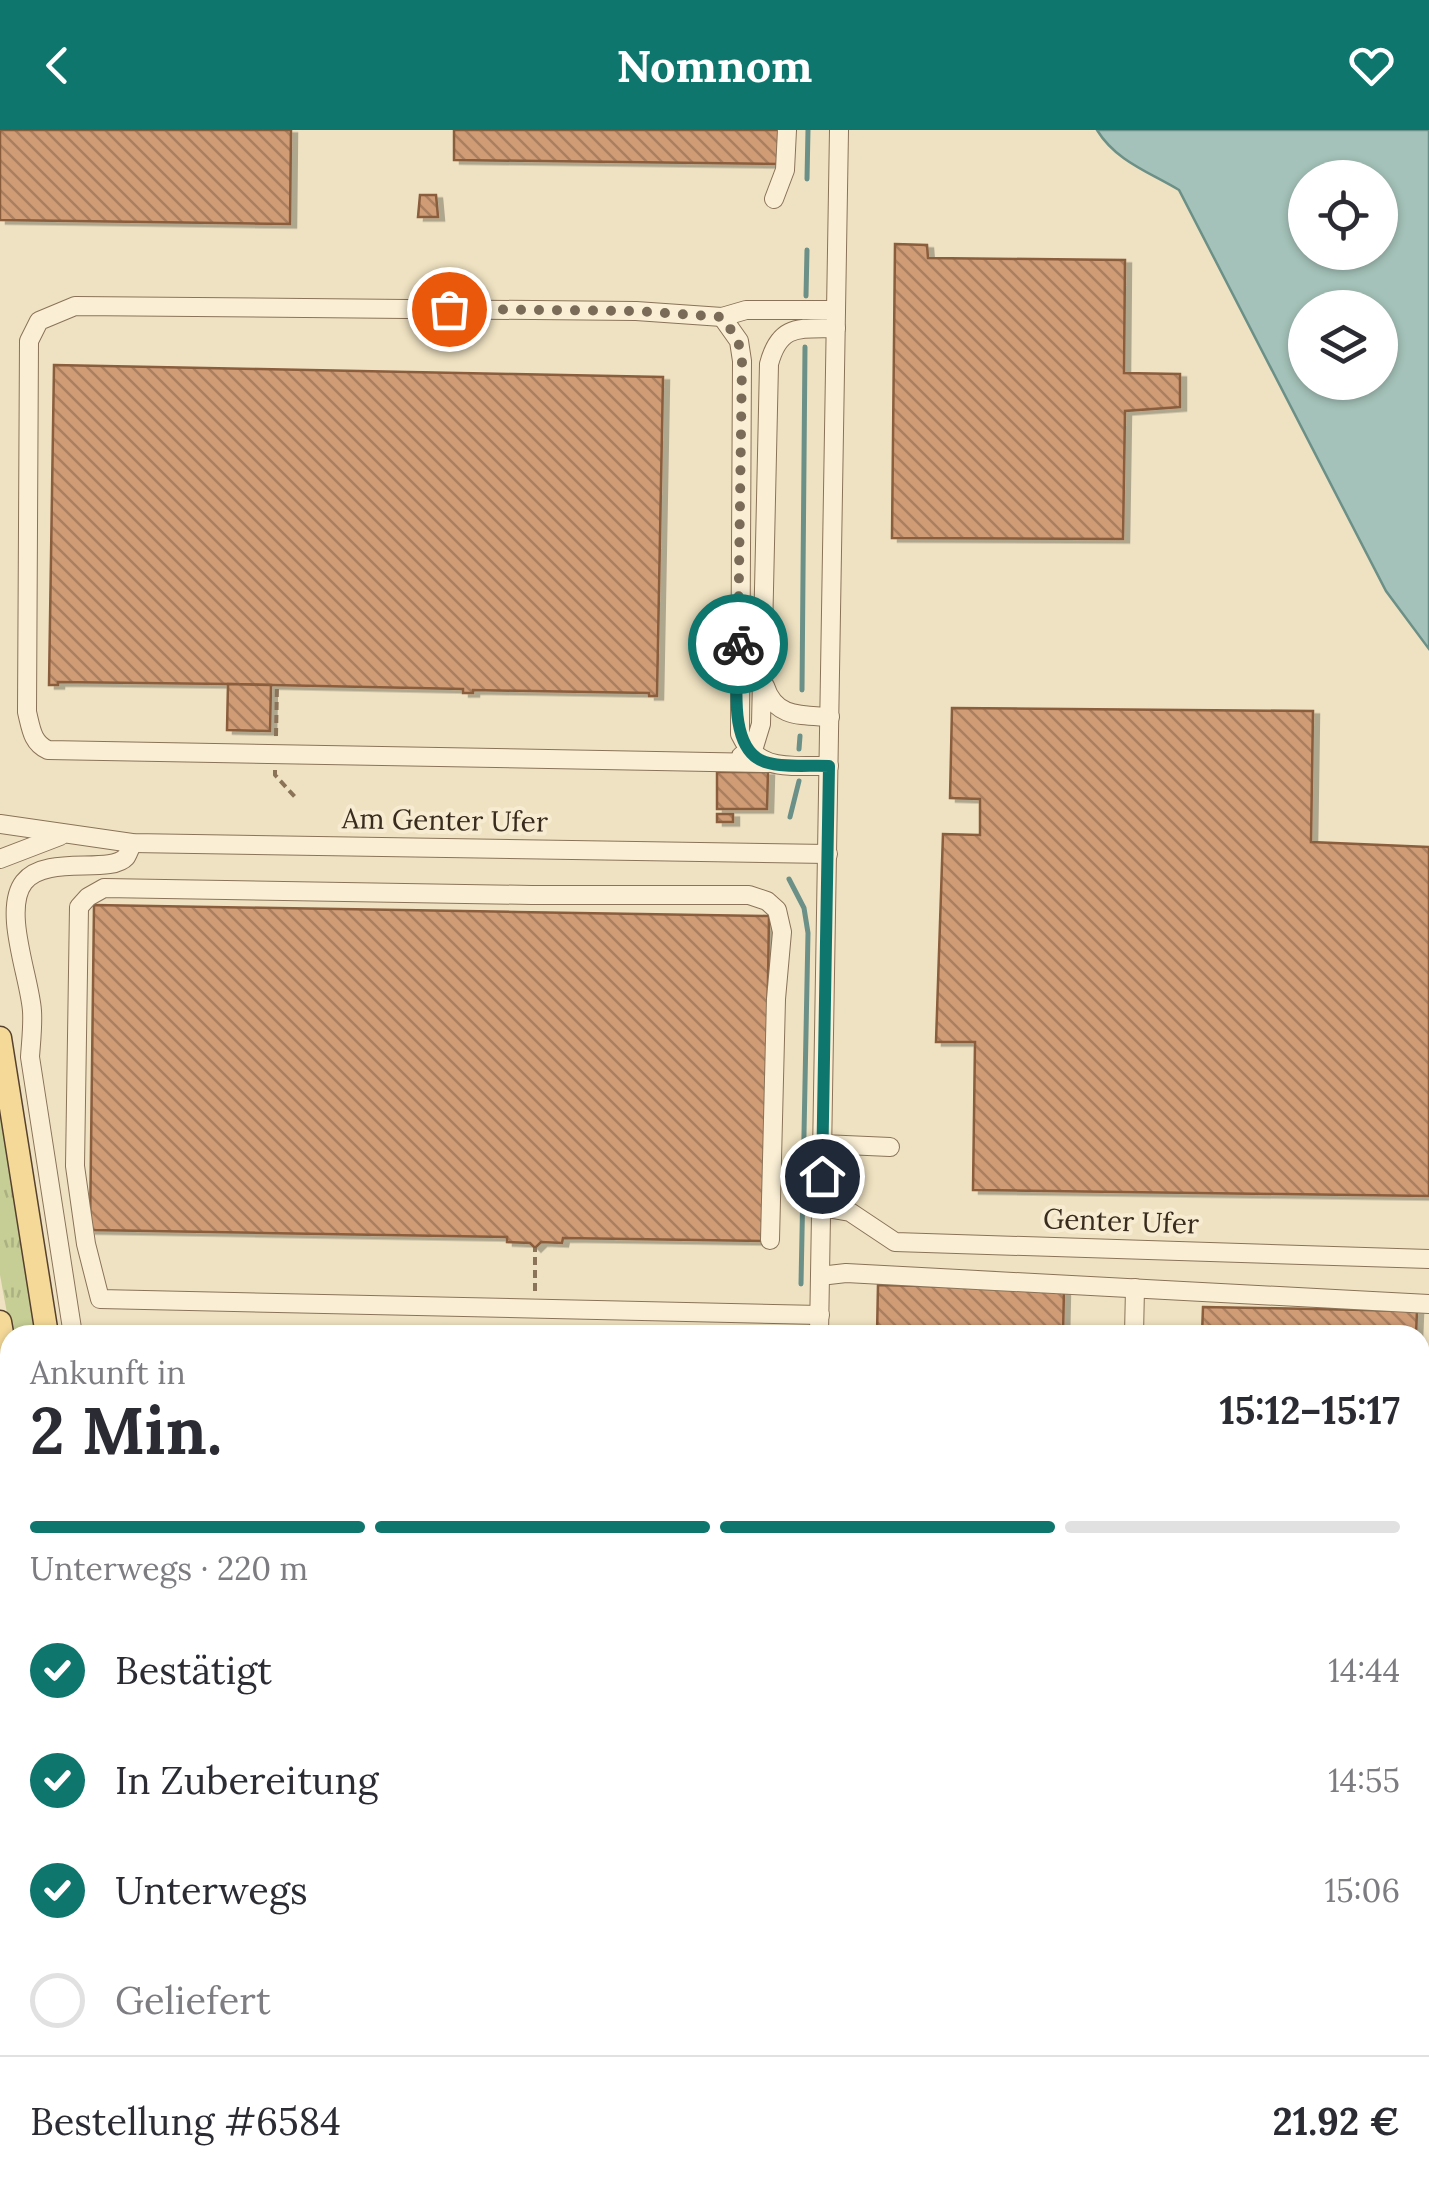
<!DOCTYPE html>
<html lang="de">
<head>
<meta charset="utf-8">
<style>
	:root { --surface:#fff; --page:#f2f2f3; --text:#2b2b33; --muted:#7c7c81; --line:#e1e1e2; --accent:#0f766e }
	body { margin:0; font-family:Lora,serif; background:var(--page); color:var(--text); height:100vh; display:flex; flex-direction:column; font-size:38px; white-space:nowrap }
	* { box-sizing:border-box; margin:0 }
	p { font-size:32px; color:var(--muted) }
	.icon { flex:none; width:55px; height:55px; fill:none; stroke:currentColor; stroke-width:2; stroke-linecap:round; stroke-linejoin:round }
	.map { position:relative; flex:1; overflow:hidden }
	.side { position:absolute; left:0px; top:1195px; width:1430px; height:882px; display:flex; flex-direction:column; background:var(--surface); border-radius:30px 30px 0 0; box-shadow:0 2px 8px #0004 }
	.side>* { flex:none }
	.tools { position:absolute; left:1288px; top:30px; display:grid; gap:20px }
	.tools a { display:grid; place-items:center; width:110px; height:110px; border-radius:50%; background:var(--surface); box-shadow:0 2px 8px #0004; font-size:50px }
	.pin { position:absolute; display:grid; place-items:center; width:85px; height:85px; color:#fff; margin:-42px; border:5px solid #fff; border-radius:50%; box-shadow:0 2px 10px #0007 }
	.courier { position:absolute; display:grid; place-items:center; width:100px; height:100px; margin:-50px; border:8px solid #0f766e; border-radius:50%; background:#fff; color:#222; box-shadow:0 2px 12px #0007 }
	.headline em { font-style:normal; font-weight:700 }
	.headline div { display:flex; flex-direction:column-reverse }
	.headline { display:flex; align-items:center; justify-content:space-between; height:170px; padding:0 30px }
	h1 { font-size:65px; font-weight:700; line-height:75px }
	.bar { display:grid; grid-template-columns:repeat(4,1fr); gap:15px 10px; align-content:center; height:120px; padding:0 30px }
	.bar i { height:12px; border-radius:8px; background:var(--line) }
	.bar .selected { background:var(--accent) }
	.bar p { grid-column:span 4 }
	.line { display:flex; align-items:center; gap:25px; padding:0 30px; border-top:2px solid var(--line) }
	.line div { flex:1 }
	ol { padding:0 30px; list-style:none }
	li { display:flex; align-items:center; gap:30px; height:110px }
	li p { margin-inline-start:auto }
	li .icon { padding:10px; border-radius:50%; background:var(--accent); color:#fff; stroke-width:4 }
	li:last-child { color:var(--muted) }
	li i { width:55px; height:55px; border:5px solid var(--line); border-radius:50% }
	header { display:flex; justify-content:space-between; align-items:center; height:130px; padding:0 30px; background:var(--accent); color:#fff; font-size:45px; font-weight:700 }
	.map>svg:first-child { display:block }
	.grass { fill:url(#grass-tufts) }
	.water { fill:#a4c2b9; stroke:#6b9087; stroke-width:2.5; fill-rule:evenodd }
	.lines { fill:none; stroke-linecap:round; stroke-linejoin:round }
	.stream { stroke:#6b9087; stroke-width:5 }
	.building { fill:url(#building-back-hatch); stroke:#8a5d3d; stroke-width:2.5; filter:url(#shadow) }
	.minor-casing { stroke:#8a7358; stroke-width:20 }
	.major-casing { stroke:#57412d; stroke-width:25 }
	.path { stroke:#8a7358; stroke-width:4; stroke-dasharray:8 5; stroke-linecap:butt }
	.minor { stroke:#faefd5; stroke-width:18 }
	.major { stroke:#f4d998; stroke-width:22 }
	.rail-casing { stroke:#392b1d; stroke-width:9 }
	.rail { stroke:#f7ecd1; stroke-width:5; stroke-dasharray:15; stroke-linecap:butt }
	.done { stroke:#796b57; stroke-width:10; stroke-dasharray:0 18 }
	.route { stroke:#0f766e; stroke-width:12 }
	.labels { text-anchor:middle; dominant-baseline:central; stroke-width:8; stroke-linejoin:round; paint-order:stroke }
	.street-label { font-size:28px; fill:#392b1d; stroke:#f7ecd1 }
</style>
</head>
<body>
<header><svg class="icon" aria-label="back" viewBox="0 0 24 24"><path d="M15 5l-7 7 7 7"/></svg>Nomnom<svg class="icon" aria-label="heart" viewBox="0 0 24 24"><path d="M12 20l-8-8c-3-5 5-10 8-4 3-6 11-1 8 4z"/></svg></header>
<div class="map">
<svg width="1429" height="2076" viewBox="0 0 1429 2076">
	<defs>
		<pattern id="grass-tufts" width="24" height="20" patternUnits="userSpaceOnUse" patternTransform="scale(2.5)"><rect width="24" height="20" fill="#c6ce95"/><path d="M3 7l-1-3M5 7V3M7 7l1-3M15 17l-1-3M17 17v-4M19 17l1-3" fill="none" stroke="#abb180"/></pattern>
		<pattern id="building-back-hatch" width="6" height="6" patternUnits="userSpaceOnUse" patternTransform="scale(2.5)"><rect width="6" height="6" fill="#cf9c76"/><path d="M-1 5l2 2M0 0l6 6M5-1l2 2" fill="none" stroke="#a97f60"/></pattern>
		<filter id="shadow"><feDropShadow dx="6" dy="3.5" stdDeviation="0" flood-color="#0004"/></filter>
	</defs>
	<rect width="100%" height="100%" fill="#efe2c2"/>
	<!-- grass -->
	<g class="grass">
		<path d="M0,978L35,1205H11L0,1145Z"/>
		<path d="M0,1311L10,1376V1606L0,1698Z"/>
		<path d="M102,2068H352L354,2076H107Z"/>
	</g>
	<!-- water -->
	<path class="water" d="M1097,0H1429V519L1386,461L1179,60C1149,42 1116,31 1097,0ZM1305,48H1380V122H1305ZM1305,178H1380V252H1305Z"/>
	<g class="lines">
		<!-- stream -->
		<g class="stream">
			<path d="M807,49L808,0"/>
			<path d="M806,166L807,120"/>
			<path d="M802,560L805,217"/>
			<path d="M799,619L800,606"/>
			<path d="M790,687L799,651"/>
			<path d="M789,749L804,778L808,803L801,1154"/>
		</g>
	</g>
	<!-- building -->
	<g class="building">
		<path d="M0,0H291L290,94L0,90Z"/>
		<path d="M454,0H781V34L454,30Z"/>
		<path d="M420,65H436L438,87H418Z"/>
		<path d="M895,114L927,115L928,128L1125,130L1124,243L1180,244V277L1125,281L1123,409L892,408Z"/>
		<path d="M54,235L663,247L657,566H649V563L473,560V563H463V559L228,554L58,552V555H49Z"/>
		<path d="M228,554L271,555L270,601L227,600Z"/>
		<path d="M952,578L1313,581L1311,712L1429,717V1066L973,1060L975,912H936L943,704L980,705V669L950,668Z"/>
		<path d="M717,642H768L767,679H717Z"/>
		<rect x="717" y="684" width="16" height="8"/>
		<path d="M94,775L769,786L764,1111L563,1108L562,1113L541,1112L535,1118L530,1113L507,1112V1107L90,1100Z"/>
		<path d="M878,1155L1064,1159L1063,1205H877Z"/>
		<path d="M1203,1177L1417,1181L1416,1205H1202Z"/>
		<path d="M839,2068H1024L1030,2076H826Z"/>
		<rect x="1273" y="2068" width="115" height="8"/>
	</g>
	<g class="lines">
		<!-- minor casing -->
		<g class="minor-casing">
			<g id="minor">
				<path d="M774,69L785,40L787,0"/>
				<path d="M722,187L739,211L742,231L740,604C758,643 791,635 829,636"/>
				<path d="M765,556C775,588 801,585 830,587"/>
				<path d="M741,626L754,617L761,594L769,234C780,193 800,199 836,198"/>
				<path d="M768,633L48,620C32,613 31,598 27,582L29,211L39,191L75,176L636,181L722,187L746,180H836"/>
				<path d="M0,694L132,713L828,724"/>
				<path d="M0,729L60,706"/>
				<path d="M823,1014L890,1017"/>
				<path d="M821,1077L850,1082L895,1112L1429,1129"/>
				<path d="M770,1110L776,869L782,802L777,780L767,771L749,765H532L104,758L88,767L79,777L75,1036L86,1114L100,1169L820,1185"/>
				<path d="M820,1146L846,1143L1429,1174"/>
				<path d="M73,1205L30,927C31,912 33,896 32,881C30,848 2,780 24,752C46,724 110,745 126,727C127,726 132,714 132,713"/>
				<path d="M819,1205L839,0"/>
				<path d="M1134,1205L1135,1158"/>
				<path d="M696,2068L701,2076"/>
				<path d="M765,2068L770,2076"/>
				<path d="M1190,2068L1192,2076"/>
			</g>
		</g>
		<!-- major casing -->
		<g class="major-casing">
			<g id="major">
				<path d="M0,908L47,1205"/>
				<path d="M0,1192L10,1249"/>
				<path d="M0,1898L10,1896"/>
				<path d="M0,1928L10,1980"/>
				<path d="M27,2068L28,2076"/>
				<path d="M89,2068L94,2076"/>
				<path d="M370,2068L372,2076"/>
				<path d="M397,2068L398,2076"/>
				<path d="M436,2076L438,2068"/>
			</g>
		</g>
		<!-- path -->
		<g class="path">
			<path d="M276,606L277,555"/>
			<path d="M275,640V645L295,667"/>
			<path d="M535,1161V1118"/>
			<path d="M484,2076L485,2068"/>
			<path d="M586,2076L600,2068"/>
		</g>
		<!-- minor -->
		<use href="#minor" class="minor"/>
		<!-- major -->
		<use href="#major" class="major"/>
		<!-- rail casing -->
		<g class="rail-casing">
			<g id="rail">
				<path d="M0,2005L10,2023"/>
				<path d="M37,2068L42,2076"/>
			</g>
		</g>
		<!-- rail -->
		<use href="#rail" class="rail"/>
	</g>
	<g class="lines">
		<!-- done -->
		<path class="done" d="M449,179L636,181L722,187L738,210L742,231L738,514"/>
		<!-- route -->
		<path class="route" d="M738,514C738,545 726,619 765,632C783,638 809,635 829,636L822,1046"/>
	</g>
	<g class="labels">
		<!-- street labels -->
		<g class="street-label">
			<text transform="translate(445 690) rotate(1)">Am Genter Ufer</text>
			<text transform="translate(1121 1091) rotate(2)">Genter Ufer</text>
		</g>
	</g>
</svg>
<div class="tools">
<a><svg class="icon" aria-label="locate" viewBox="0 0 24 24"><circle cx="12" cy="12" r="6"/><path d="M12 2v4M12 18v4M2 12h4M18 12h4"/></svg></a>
<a><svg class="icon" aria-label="layers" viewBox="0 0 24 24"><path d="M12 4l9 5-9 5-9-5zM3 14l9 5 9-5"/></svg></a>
</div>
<div class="pin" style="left:449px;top:179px;background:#ea580c"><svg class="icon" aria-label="bag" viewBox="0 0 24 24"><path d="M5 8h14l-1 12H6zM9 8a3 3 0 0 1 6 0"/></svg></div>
<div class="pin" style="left:822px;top:1046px;background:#1f2937"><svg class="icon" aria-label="home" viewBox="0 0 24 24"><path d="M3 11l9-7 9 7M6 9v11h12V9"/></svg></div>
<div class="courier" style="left:738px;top:514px"><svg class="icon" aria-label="bike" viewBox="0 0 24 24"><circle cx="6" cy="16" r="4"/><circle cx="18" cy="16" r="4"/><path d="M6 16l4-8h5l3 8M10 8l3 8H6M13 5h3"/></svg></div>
<section class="side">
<div class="headline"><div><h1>2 Min.</h1><p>Ankunft in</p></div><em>15:12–15:17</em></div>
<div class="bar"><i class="selected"></i><i class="selected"></i><i class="selected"></i><i></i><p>Unterwegs · 220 m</p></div>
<ol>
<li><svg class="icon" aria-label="check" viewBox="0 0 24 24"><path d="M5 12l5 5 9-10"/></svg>Bestätigt<p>14:44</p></li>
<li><svg class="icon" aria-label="check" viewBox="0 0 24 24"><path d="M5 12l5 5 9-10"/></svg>In Zubereitung<p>14:55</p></li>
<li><svg class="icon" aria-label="check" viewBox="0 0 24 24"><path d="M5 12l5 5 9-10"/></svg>Unterwegs<p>15:06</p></li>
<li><i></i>Geliefert</li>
</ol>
<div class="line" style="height:130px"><div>Bestellung #6584</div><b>21.92 €</b></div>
</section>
</div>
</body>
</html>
